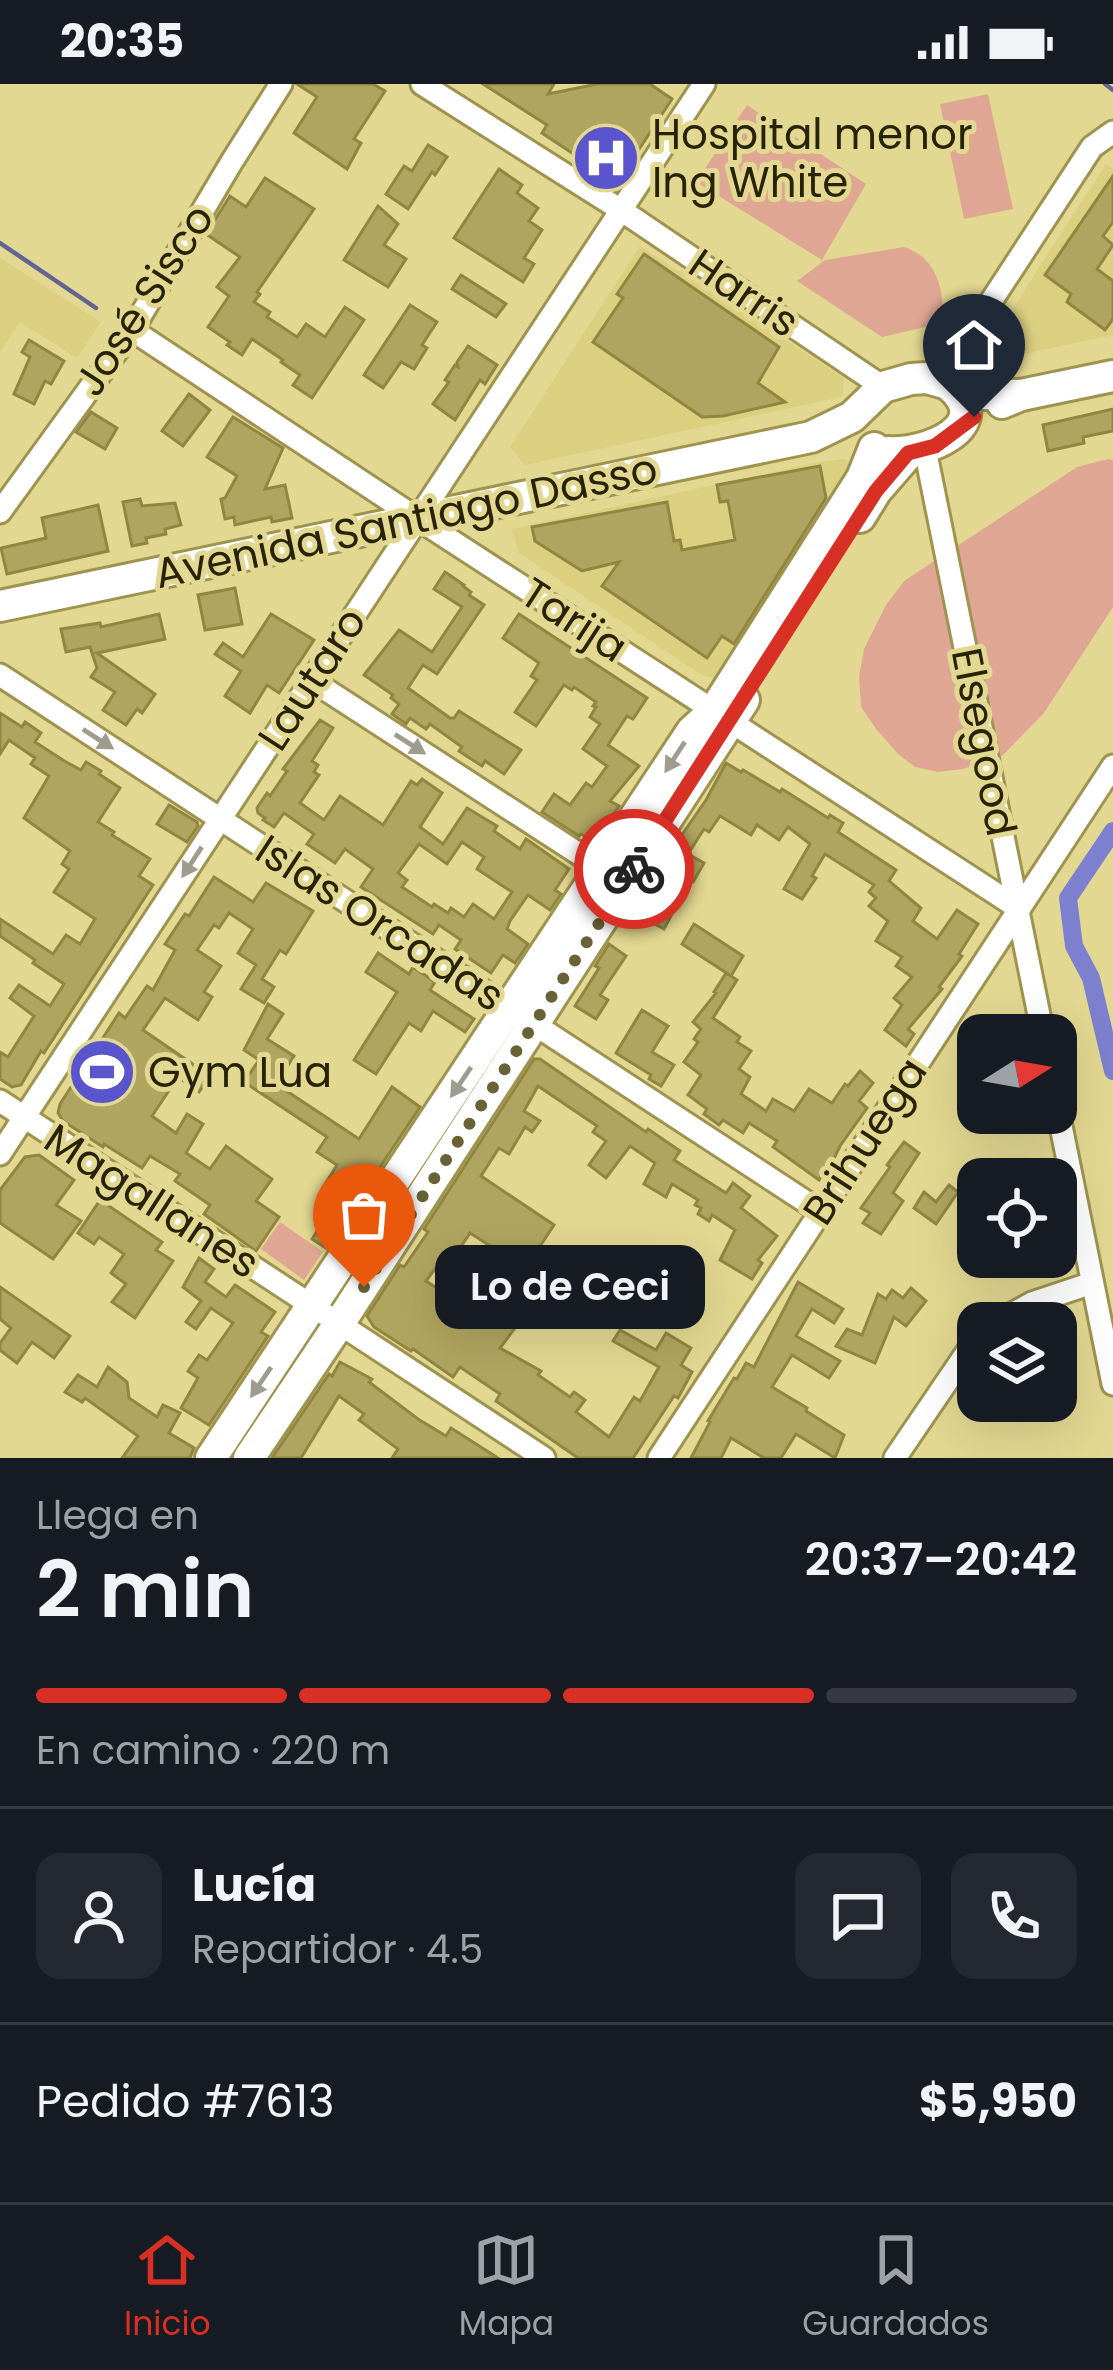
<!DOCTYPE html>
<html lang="es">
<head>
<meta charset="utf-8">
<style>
	:root { --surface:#171b24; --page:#242831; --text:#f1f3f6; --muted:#9ea1a6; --line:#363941; --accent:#d93025 }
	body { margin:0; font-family:Poppins,sans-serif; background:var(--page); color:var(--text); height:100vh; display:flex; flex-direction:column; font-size:45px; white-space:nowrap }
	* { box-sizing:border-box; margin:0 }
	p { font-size:39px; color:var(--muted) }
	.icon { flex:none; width:66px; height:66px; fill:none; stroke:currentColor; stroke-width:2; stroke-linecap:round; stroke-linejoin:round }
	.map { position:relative; height:1374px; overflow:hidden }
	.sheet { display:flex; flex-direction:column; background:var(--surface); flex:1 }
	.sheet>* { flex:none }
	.needle { width:78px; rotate:79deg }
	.controls { position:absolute; left:957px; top:930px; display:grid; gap:24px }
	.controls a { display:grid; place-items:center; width:120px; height:120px; border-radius:24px; background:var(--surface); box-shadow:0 12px 48px #0002; font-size:60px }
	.pin { position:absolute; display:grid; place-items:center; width:102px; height:102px; color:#fff; margin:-123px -51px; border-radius:50% 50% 50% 0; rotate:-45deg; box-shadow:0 0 12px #0007 }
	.pin .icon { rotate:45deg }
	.courier { position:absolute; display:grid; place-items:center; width:120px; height:120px; margin:-60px; border:9px solid #d93025; border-radius:50%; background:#fff; color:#222; box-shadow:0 3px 15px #0007 }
	.bubble { position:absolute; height:84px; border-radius:24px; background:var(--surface); box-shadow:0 12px 48px #0002; font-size:39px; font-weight:600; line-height:84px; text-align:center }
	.head em { font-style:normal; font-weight:600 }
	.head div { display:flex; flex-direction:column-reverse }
	.head { display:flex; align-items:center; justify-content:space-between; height:204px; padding:0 36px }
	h1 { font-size:78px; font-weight:600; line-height:90px }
	.bar { display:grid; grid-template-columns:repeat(4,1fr); gap:18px 12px; align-content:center; height:144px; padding:0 36px }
	.bar i { height:15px; border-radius:9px; background:var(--line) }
	.bar .current { background:var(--accent) }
	.bar p { grid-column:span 4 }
	.line { display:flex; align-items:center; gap:30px; padding:0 36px; border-top:3px solid var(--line) }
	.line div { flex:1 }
	.round { display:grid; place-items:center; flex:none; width:126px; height:126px; border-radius:24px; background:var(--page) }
	.status { display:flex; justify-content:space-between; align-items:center; height:84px; padding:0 60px; background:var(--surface); direction:ltr }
	.status svg { height:33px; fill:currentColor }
	.tabs { display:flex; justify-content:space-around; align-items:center; height:168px; border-top:3px solid var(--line); background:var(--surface); font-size:33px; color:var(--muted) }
	.tabs a { display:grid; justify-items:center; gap:6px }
	.tabs .current { color:var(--accent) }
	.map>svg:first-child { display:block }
	.built { fill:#dccf80 }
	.green { fill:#dfa793 }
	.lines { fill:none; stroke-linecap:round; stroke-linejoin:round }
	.stream { stroke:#636492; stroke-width:4.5 }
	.canal { stroke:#7c80ce; stroke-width:18 }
	.building { fill:#b0a560; stroke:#918640; stroke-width:3; fill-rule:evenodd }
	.street-casing { stroke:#9f944f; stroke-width:27 }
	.secondary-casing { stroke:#9f944f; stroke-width:36 }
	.street { stroke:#fff; stroke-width:21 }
	.secondary { stroke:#fff; stroke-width:30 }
	.oneway { fill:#9e9c8f }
	.done { stroke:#696237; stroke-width:12; stroke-dasharray:0 21.6 }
	.route { stroke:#d93025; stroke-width:15 }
	.labels { text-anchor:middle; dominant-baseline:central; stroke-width:10; stroke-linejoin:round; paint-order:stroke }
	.poi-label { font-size:42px; fill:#282306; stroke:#e3d891; text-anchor:start }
	.street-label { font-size:42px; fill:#282306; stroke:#e3d891 }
</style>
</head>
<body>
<div class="status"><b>20:35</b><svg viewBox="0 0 49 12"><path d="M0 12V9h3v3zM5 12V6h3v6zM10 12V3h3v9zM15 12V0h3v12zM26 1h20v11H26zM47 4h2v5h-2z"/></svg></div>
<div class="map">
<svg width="1113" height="1374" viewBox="0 0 1113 1374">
	<rect width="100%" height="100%" fill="#e3d891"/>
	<!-- built -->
	<g class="built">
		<path d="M1106,80L1113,84V251L1009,273L1001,247L1032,194Z"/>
		<path d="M640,162L844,294L842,313L525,381L510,363Z"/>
		<path d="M0,174L101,238L77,274L20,238L0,268Z"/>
		<path d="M845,375L857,390L723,595L703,592L519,469L512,445L819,378Z"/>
	</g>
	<!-- green -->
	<g class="green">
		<path d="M988,10L1013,125L964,135L940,20Z"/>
		<path d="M747,21L866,100L822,176L696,98Z"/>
		<path d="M904,163C938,174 944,207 943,239L882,253L797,197L825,176Z"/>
		<path d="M1108,375L1113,376V523L1044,629L1002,672L963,685L938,688L915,683L898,670L877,646L861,623L859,592L864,565L886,521L904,497L1077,383Z"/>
		<path d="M280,1138L323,1168L304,1196L261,1165Z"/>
	</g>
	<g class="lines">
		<!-- stream -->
		<g class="stream">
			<path d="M1105,0L1113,6"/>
			<path d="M0,159L96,224"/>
		</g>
		<!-- canal -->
		<path class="canal" d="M1113,747L1068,814L1074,862L1091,894L1113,987"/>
	</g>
	<!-- building -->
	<g class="building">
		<path d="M297,0H373L385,7L354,55L361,59L347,85L294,49L317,13Z"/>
		<path d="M483,0H554L548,10L597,0H650L672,15L617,99L542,49L547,41Z"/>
		<path d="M428,61L447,73L435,91L432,88L408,125L386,110L404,82L412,87Z"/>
		<path d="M499,85L522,101L517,109L538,124L529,137L542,146L524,174L534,180L523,198L454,154Z"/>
		<path d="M1113,92V138L1103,152L1113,161L1097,185L1113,197V235L1105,246L1067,218L1071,210L1045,191Z"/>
		<path d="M265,94L314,125L257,208L260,210L254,218L270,228L267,233L297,253L306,240L325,253L345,223L364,236L312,314L293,301L300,291L281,278L283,276L252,255L242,271L227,261L230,258L208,243L229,212L217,203L240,173L206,150L230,112L246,123Z"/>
		<path d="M378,122L398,140L384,161L406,175L388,203L344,176Z"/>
		<path d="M644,170L779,263L758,299L785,318L723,332L702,333L593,258L623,214L617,210Z"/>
		<path d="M461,191L506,220L496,233L452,205Z"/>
		<path d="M410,221L437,238L422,261L427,264L414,285L401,278L383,304L364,291Z"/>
		<path d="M29,256L64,277L51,300L45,297L34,320L14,310L30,273L22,268Z"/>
		<path d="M468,262L497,281L485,300L480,296L455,336L433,320L449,298L445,296L455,281L458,283L457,278Z"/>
		<path d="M189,310L210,326L183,362L162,347Z"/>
		<path d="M1113,325V347L1083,353L1084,359L1048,367L1043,341Z"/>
		<path d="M91,328L117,344L105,365L76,348Z"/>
		<path d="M233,333L283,364L265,405L285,401L292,434L272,438L271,433L235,441L234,433L225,435L221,415L225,414L237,392L207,373Z"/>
		<path d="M820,382L826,414L734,560L722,552L707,574L602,502L619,478L582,487L535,457L532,443L667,418L674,457L680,456L682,466L735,456L728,417L720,418L717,401Z"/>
		<path d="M140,415L142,422L175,419L181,441L165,445L166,450L146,454L147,459L132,462L123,418Z"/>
		<path d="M98,421L108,467L7,490L1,464L46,454L42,434Z"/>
		<path d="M445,488L464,501L463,502L471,508L469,511L484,521L437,590L423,581L408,604L450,634H454L459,627L521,666L504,690L485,677L482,682L459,667L462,663L430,640L426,645L410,634L406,640L392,630L399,620L391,614L393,611L364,591L399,546L432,568L462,523L434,505Z"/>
		<path d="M235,504L242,540L205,546L198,511Z"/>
		<path d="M159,530L165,555L97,569L155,610L142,629L137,625L126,641L103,626L115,608L91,593L97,584L90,563L66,568L61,545L100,539L101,543Z"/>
		<path d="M271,530L314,556L279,609L267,601L250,629L225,612L241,587L215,570L223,559L243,573Z"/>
		<path d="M519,530L647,614L633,635L627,632L608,661L639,682L610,717L619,722L596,755L592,756L581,750L579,752L542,728L554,710L570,721L586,699L592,703L607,682L583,665L600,640L590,633L596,623L593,622L596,618L574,603L572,606L564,601L536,642L515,628L537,596L531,592L539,579L503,554Z"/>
		<path d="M0,629L22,643L25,638L41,649L35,658L66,678L81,686L86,678L101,687L99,690L120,704L98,738L114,748L112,751L150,775L139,792L153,801L44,969L41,967L21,1001L12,1003L0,995V968L8,973L34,932L10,914L19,901L50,922L64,900L33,879L35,876L0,852V835L53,870L66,851L80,860L95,835L54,808L69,785L62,780L70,767L24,734L49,692L31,680L35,674L9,656L0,670Z"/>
		<path d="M320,636L333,644L312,677L318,681L314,688L319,691L300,719L324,736L340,712L383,741L411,697L417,701L422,695L442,709L420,743L443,760L467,724L497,742L494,747L520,765L526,755L569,785L555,806L561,810L550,826L528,811L510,837L507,845L528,860L515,879L503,871L491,889L455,865L461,856L439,841L433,850L361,803L373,785L345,765L335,779L307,760L314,750L284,729L274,743L263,736L265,734L258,729L257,724L267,709L270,712L287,687L283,685ZM462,758L484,773L477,785L512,808L494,835L473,820L464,833L451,824L448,829L434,820L432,823L402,803L407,796L398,789L419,760L447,780Z"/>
		<path d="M726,679L741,688L743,686L780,708L782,705L828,734L830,731L843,739L838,748L896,786L889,797L921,824L913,837L937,855L957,826L978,840L959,870L962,872L939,903L942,905L908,945L914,950L906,962L885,946L902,921L894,914L912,893L896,882L902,873L876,857L888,837L869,822L876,814L869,808L874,801L825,770L812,792L816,794L802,815L784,805L810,760L788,743L779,756L757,741L751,751L720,732L709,748L704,745L688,770L704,779L693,798L682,792L665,821L674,826L664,845L631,827L642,809L647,811L664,783L661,781L706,716Z"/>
		<path d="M169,721L197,738L198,742L187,758L157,740Z"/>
		<path d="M214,793L253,818L266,799L313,827L286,870L280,866L262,895L274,903L264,919L241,905L256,881L238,869L253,845L229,829L219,844L214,841L197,866L221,882L204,908L212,913L198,936L165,914L143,946L210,992L199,1008L178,993L152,1032L176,1049L187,1030L203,1040L186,1069L210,1085L226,1062L272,1095L256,1117L279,1133L256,1167L204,1130L210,1121L175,1097L180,1090L150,1072L142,1084L104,1060L103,1063L63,1037L58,1029L60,1020L119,929L125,934L147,902L153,906L175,866L165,860L185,830L189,832Z"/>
		<path d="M694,840L743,872L731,892L682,860Z"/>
		<path d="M609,860L626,872L600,911L608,916L596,935L575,922L599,884L595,882Z"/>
		<path d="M378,869L409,890L413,883L435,898L430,906L474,935L465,948L433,927L421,947L409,939L376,990L354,976L397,908L366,888Z"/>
		<path d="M726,889L737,896L713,934L740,953L737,958L751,967L739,985L750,993L741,1010L766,1027L773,1015L794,1027L809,1005L832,1019L845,1000L848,1002L860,987L873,999L859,1017L867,1024L840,1062L828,1087L825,1085L819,1096L773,1063L777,1057L749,1039L743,1049L723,1036L719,1041L704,1030L707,1025L688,1011L701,991L684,978L698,958L694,955L701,945L693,938L716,909L714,908Z"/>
		<path d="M268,920L283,930L267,955L294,972L276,1000L359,1055L392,1003L420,1023L326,1164L312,1155L338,1115L322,1105L337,1081L317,1068L327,1053L244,998L259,976L244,966Z"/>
		<path d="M642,926L668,942L652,968L674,981L661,1002L649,995L651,991L616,969Z"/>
		<path d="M534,975H540L646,1048L648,1045L680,1067L674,1076L726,1109L733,1099L750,1112L741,1124L777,1152L758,1176L762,1179L752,1195L720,1176L735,1146L712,1131L709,1137L698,1130L701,1124L695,1121L698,1116L672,1100L666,1113L644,1100L655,1079L630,1062L606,1094L589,1081L606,1057L593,1048L597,1042L538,1002L524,1027L540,1037L532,1048L525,1043L509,1070L499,1064L481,1092L554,1141L525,1185L549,1200L541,1212L506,1190L514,1177L470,1149L458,1167L454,1164L445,1179L441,1177L426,1197L465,1222L484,1195L499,1206L486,1224L515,1244L500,1264L541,1287L538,1291L570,1313L574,1308L585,1316L576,1328L609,1353L634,1313L640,1317L659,1283L613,1257L620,1246L656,1266L666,1249L691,1264L681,1281L692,1288L678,1314L674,1312L633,1374H578L496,1317L500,1310L460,1283L453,1293L413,1265L411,1267L374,1243L367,1232L400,1181L404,1183L428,1148L424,1145Z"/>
		<path d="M904,1058L919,1069L893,1109L903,1117L881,1150L863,1139L870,1129L861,1124L890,1083L887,1081Z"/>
		<path d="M39,1071L74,1096L56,1121L81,1137L53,1175L0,1139V1106L25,1073Z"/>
		<path d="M949,1101L958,1108L936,1140L914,1124L924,1108L936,1118Z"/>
		<path d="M100,1116L162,1158L156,1166L173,1177L135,1234L112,1218L126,1200L111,1189L124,1170L99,1153L94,1160L78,1149Z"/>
		<path d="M199,1174L214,1185L205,1198L226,1213L235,1201L275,1228L261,1248L268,1252L209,1341L181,1324L198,1294L188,1287L199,1271L207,1276L233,1239L211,1224L196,1245L186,1238L201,1217L183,1203Z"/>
		<path d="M656,1184L674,1197L680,1190L694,1200L678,1223L645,1200Z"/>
		<path d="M798,1198L843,1225L834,1239L812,1225L796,1252L840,1277L829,1294L792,1271L772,1303L807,1324L806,1327L844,1351L835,1374L796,1350L781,1374H764L731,1354L721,1374H691L710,1338L708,1337L734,1294L737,1295L746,1279L754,1283Z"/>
		<path d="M0,1203L70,1252L54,1274L32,1258L17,1279L0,1266V1259L11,1244L0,1235Z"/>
		<path d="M911,1204L926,1217L906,1242L894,1233L875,1279L836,1262L847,1245L862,1251L878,1210L886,1215L892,1206L903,1214Z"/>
		<path d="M340,1278L372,1295L369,1298L418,1335L446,1352L451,1344L498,1374H392L398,1365L359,1336L364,1330L339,1312L301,1374H272L329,1290L332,1292Z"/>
		<path d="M108,1283L127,1298L129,1314L157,1333L163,1321L180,1329L169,1349L194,1364L190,1374H122L138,1352L85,1314L82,1318L65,1308L78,1291L97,1303Z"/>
	</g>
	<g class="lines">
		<!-- street casing -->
		<g class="street-casing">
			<g id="street">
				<path d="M422,0L621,126L883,303"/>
				<path d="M132,246L418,435L1018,824"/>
				<path d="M939,297L1092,63L1113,48"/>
				<path d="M925,365L1043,951"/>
				<path d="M0,428L132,246L231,79L281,0"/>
				<path d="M0,591L820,1127"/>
				<path d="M311,596L613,792"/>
				<path d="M0,1017L544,1374"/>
				<path d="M1056,1017L1113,1300"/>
				<path d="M0,1070L704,0"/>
				<path d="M996,1239L1032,1219L1092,1199"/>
				<path d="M659,1374L1113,682"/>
				<path d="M895,1374L978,1252"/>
			</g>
		</g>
		<!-- secondary casing -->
		<g class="secondary-casing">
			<g id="secondary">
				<path d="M1002,319L1021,311L1113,292"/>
				<path d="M888,368C924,371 997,343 950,302"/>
				<path d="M860,433L876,407L909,369"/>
				<path d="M0,522L811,353L852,333L883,303L911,295L927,294L983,310L1021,311"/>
				<path d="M211,1374L692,647L714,627L862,394L874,364"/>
				<path d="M249,1374L339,1240L744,616"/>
			</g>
		</g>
		<!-- street -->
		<use href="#street" class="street"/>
		<!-- secondary -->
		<use href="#secondary" class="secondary"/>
	</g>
	<!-- one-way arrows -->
	<defs><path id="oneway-solid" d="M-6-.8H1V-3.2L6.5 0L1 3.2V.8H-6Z" transform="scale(3)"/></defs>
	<g class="oneway">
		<use href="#oneway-solid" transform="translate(98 655) rotate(33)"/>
		<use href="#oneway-solid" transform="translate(410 660) rotate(33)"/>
		<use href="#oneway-solid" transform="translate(675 673) rotate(123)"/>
		<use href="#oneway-solid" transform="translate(192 778) rotate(123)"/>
		<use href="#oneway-solid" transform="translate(461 998) rotate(124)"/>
		<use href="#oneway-solid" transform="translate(261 1298) rotate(124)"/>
	</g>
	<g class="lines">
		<!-- done -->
		<path class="done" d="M364,1203L634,785"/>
		<!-- route -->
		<path class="route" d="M634,785L876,407L908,369L935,362L974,333"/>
	</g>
	<!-- icons -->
	<defs>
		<g id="hospital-disc" transform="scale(3.45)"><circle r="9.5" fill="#5b55cd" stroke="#e3d891"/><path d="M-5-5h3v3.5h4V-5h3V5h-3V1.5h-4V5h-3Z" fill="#fff"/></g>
		<g id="stadium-disc" transform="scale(3.45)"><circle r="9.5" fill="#5b55cd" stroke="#e3d891"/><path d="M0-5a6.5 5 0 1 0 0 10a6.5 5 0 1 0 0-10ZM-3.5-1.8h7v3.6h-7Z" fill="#fff"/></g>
	</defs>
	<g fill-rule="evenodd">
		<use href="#hospital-disc" x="606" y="74"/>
		<use href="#stadium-disc" x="102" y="988"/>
	</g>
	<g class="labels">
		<!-- poi labels -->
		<g class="poi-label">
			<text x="652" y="50">Hospital menor<tspan x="652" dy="48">Ing White</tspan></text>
			<text x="148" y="988">Gym Lua</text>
		</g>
		<!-- street labels -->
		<g class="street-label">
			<text transform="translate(744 209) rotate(34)">Harris</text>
			<text transform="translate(144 216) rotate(-57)">José Sisco</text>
			<text transform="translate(406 437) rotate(-12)">Avenida Santiago Dasso</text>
			<text transform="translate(574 536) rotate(33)">Tarija</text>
			<text transform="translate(312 595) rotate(-57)">Lautaro</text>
			<text transform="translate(984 658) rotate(79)">Elsegood</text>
			<text transform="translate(380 839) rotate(33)">Islas Orcadas</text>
			<text transform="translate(865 1057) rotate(-57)">Brihuega</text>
			<text transform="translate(152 1117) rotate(33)">Magallanes</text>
		</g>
	</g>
</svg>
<div class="controls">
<a><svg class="needle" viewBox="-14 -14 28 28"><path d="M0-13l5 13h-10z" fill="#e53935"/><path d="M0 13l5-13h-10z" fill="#9ea1a6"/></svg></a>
<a><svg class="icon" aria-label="locate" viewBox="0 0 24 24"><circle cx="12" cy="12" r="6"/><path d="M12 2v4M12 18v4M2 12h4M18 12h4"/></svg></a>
<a><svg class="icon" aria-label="layers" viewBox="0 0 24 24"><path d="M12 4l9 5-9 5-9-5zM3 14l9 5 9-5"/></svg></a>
</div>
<div class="pin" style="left:364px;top:1203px;background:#ea580c"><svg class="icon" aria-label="bag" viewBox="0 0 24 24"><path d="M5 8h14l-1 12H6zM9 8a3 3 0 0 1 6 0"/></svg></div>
<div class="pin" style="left:974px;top:333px;background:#1f2937"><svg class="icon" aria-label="home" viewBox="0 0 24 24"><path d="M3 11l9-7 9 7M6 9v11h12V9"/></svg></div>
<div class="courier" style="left:634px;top:785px"><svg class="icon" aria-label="bike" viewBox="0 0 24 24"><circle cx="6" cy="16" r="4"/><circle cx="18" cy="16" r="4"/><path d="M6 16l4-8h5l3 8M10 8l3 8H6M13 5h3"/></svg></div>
<div class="bubble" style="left:435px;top:1161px;width:270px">Lo de Ceci</div>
</div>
<section class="sheet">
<div class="head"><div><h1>2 min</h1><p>Llega en</p></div><em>20:37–20:42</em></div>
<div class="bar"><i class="current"></i><i class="current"></i><i class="current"></i><i></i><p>En camino · 220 m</p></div>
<div class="line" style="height:216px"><a class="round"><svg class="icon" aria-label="person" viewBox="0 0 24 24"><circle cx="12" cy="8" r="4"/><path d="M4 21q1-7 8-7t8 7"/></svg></a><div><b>Lucía</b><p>Repartidor · 4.5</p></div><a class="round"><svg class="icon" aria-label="chat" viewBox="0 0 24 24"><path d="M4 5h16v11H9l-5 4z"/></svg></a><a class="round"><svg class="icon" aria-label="phone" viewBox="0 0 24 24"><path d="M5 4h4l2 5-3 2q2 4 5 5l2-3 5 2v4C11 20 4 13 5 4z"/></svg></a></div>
<div class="line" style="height:156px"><div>Pedido #7613</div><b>$5,950</b></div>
</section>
<nav class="tabs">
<a class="current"><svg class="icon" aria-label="home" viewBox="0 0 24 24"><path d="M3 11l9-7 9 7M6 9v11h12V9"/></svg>Inicio</a>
<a><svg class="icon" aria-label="map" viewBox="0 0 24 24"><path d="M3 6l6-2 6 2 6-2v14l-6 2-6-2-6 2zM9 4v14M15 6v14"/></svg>Mapa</a>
<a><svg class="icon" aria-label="saved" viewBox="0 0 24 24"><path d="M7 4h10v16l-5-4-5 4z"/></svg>Guardados</a>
</nav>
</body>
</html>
